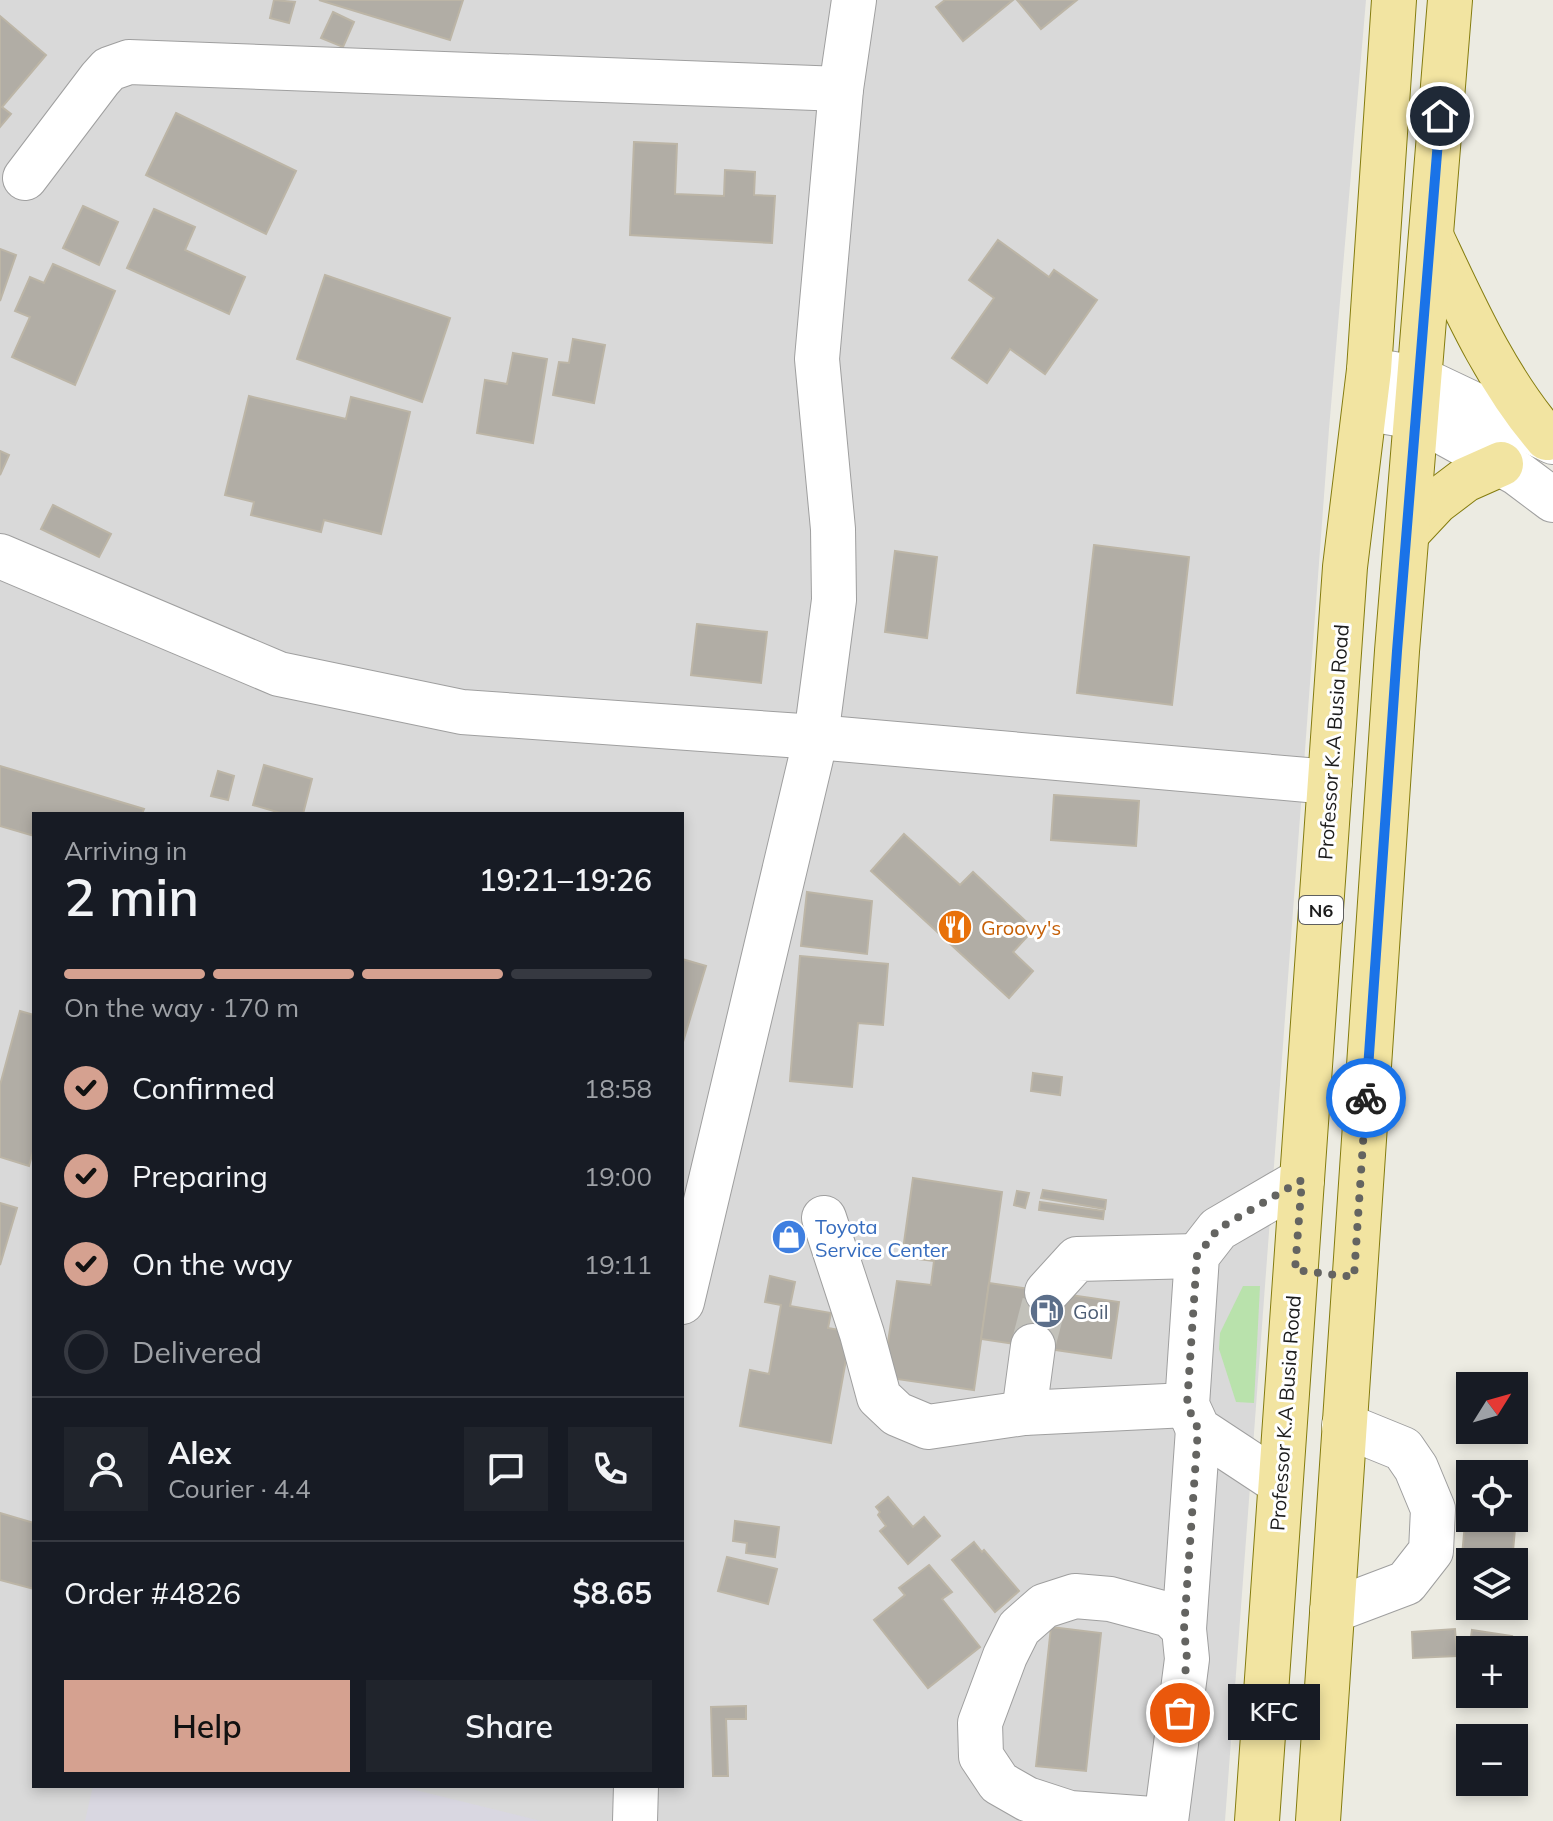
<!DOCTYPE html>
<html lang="en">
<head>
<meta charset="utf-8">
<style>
	:root { --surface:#171b24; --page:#20242c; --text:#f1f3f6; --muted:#9ea1a6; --line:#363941; --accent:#d5a190 }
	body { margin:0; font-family:Mulish,sans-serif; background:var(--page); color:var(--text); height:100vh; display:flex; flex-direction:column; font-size:30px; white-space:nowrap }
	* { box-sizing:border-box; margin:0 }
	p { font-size:26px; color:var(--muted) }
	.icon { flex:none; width:44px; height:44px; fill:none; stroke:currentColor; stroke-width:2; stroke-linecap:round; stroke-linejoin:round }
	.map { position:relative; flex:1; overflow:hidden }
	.sheet { position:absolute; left:32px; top:812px; width:652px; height:976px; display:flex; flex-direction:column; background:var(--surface); border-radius:0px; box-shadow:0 4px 12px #0003 }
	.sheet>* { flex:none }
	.needle { width:52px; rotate:53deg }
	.controls { position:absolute; left:1456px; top:1372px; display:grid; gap:16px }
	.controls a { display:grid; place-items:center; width:72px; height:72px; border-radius:0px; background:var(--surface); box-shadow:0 4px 12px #0003; font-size:40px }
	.pin { position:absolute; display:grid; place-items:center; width:68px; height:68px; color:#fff; margin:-34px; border:4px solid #fff; border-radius:50%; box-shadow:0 2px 8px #0007 }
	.courier { position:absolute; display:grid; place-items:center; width:80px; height:80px; margin:-40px; border:6px solid #1a73e8; border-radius:50%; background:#fff; color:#222; box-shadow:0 2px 10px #0007 }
	.bubble { position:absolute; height:56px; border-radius:0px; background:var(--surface); box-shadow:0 4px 12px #0003; font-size:26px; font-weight:600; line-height:56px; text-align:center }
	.head em { font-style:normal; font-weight:600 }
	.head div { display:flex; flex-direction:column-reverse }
	.head { display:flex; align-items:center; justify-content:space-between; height:136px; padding:0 32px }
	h1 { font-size:52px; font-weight:600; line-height:60px }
	.bar { display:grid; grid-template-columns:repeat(4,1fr); gap:12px 8px; align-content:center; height:96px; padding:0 32px }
	.bar i { height:10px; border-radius:6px; background:var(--line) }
	.bar .current { background:var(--accent) }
	.bar p { grid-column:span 4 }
	.line { display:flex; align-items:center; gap:20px; padding:0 32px; border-top:2px solid var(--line) }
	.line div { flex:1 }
	.round { display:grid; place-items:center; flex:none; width:84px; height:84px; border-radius:0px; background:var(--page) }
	ol { padding:0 32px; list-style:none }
	li { display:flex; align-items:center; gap:24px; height:88px }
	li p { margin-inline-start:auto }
	li .icon { padding:8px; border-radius:50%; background:var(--accent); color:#111; stroke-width:4 }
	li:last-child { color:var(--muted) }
	li i { width:44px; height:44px; border:4px solid var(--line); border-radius:50% }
	.action { display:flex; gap:16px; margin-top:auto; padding:16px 32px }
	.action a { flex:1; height:92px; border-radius:0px; background:var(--accent); color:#111; font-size:32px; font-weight:600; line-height:92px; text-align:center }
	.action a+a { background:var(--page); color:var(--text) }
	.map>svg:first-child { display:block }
	.residential { fill:#d9d9d9; fill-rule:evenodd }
	.grass { fill:#b9e2ac }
	.plaza { fill:#d9d7e1 }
	.building { fill:#b1ada5; stroke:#bcb5a6; stroke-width:2 }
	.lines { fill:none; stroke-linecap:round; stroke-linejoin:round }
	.minor-tunnel { stroke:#c2c1ba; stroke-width:44; stroke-dasharray:44 22; stroke-linecap:butt }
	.minor-casing { stroke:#9f9f9f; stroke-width:46 }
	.major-casing { stroke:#847c0f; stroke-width:46 }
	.minor { stroke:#fff; stroke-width:44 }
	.major { stroke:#f2e4a1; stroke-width:44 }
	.done { stroke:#646461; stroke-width:8; stroke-dasharray:0 14.4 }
	.route { stroke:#1a73e8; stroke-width:10 }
	.labels { text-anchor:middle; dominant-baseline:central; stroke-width:6; stroke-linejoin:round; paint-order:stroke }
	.shield { fill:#fff; stroke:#5f5f5f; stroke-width:2 }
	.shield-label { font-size:18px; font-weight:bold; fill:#1b1b1b }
	.street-label { font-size:20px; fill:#1b1b1b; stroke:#fff }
	.food-label { font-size:20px; fill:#c56008; stroke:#fff; text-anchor:start }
	.shop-label { font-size:20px; fill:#366cbe; stroke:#fff; text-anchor:start }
	.service-label { font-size:20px; fill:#4e5e75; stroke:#fff; text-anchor:start }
</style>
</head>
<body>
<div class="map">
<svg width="1553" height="1821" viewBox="0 0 1553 1821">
	<rect width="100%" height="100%" fill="#ecebe2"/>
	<!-- residential -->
	<path class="residential" d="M0,0H1366L1329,429L1225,1821H0ZM34,814H682V1786H34Z"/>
	<!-- grass -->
	<path class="grass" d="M1243,1286H1260L1254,1403L1236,1402L1219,1349L1220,1333Z"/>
	<!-- plaza -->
	<path class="plaza" d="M93,1786H399L541,1821H85Z"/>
	<!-- building -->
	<g class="building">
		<path d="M274,0L295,2L289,23L270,18Z"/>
		<path d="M319,0H463L450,40Z"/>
		<path d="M945,0H1013L963,41L936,7Z"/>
		<path d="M1017,0H1077L1041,29Z"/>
		<path d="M333,12L354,22L343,47L321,38Z"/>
		<path d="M0,16L46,55L2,107L11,114L0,127Z"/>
		<path d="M176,113L296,171L266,234L146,175Z"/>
		<path d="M634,142L677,144L675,194L724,196L725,170L755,172L754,195L775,196L772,243L630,235Z"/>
		<path d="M83,206L118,222L99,265L63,248Z"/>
		<path d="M154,209L195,227L185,250L245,277L229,314L127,268Z"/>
		<path d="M998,240L1049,277L1054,270L1097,300L1045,374L1010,349L987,383L952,358L994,298L969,280Z"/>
		<path d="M0,249L16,255L0,301Z"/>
		<path d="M53,264L115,291L75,385L12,357L30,317L15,311L30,277L44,283Z"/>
		<path d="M325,275L450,318L422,402L297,359Z"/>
		<path d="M573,339L605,345L594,403L553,395L559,362L569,363Z"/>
		<path d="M513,353L547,359L533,443L477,433L485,380L507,384Z"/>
		<path d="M249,396L346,419L351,397L410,412L381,534L324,520L321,532L251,515L254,502L225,495Z"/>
		<path d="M0,451L9,455L0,475Z"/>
		<path d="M53,505L111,534L99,557L41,529Z"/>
		<path d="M1094,545L1189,557L1172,705L1077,693Z"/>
		<path d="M895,551L937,557L927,638L885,632Z"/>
		<path d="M697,624L767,632L761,683L691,675Z"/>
		<path d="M264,765L312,779L303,814H284L253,805Z"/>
		<path d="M0,766L144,809L142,814H34V836L0,826Z"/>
		<path d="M218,771L234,776L228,800L211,796Z"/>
		<path d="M1054,795L1139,801L1136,846L1051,840Z"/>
		<path d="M904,834L960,885L973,872L1034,929L1013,952L1033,971L1009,998L871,871Z"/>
		<path d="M807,892L872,901L867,954L801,946Z"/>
		<path d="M800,956L888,964L883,1025L858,1023L852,1087L790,1081Z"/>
		<path d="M682,959L706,966L683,1042H682Z"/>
		<path d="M20,1011L34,1015V1148L29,1166L0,1157V1085Z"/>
		<path d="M1033,1073L1062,1077L1060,1095L1031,1091Z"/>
		<path d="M913,1178L1002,1192L974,1390L883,1377L897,1281L931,1285L934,1261L902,1257Z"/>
		<path d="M1043,1190L1106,1200L1105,1209L1041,1198Z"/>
		<path d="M1017,1191L1029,1193L1025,1208L1014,1205Z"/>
		<path d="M1040,1202L1104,1211L1103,1219L1039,1210Z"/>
		<path d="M0,1203L17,1208L0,1265Z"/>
		<path d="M770,1276L795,1282L790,1306L831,1313L828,1328L851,1332L831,1443L740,1426L750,1370L769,1374L781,1305L765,1302Z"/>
		<path d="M989,1283L1119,1302L1111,1358L981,1339Z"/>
		<path d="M1469,1480L1470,1518H1514V1484L1519,1485L1512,1562H1470V1600L1458,1599Z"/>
		<path d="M888,1497L913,1527L924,1517L940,1536L908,1564L880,1531L886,1526L878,1515L880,1512L876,1507Z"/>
		<path d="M0,1513L34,1523V1589L0,1580Z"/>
		<path d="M735,1521L779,1527L775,1557L746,1553L747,1543L733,1541Z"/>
		<path d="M974,1542L982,1552L984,1550L1019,1591L995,1612L952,1560Z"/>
		<path d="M727,1557L777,1569L768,1604L718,1591Z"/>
		<path d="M929,1565L952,1592L942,1599L980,1647L928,1688L874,1620L905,1595L899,1588Z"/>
		<path d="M1051,1627L1101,1633L1086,1771L1036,1766Z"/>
		<path d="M1455,1629L1457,1656L1413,1658L1412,1632Z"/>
		<path d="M1472,1630L1512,1636L1509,1650L1470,1644Z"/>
		<path d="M746,1706V1719H726L728,1776H713L711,1707Z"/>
	</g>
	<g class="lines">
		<!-- minor-tunnel -->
		<path class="minor-tunnel" d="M1033,1346L1047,1292"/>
		<!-- minor casing -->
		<g class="minor-casing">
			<g id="minor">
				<path d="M25,178L100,79L109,69L129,62L841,89"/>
				<path d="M1369,370L1418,378L1553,442"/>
				<path d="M1365,408L1415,417L1517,473L1553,500"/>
				<path d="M0,556L279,674L462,712L816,737L1330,782"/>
				<path d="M824,1218L862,1334L879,1397L897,1414L928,1427L1024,1413L1187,1405"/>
				<path d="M1047,1292L1077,1259L1197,1256"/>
				<path d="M682,1302L816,737L834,600L833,529L817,359L841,89L854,0"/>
				<path d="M1024,1413L1033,1346"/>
				<path d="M1280,1483L1198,1429L1187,1405L1197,1256L1218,1229L1302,1180"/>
				<path d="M1332,1611L1406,1583L1431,1551L1433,1509L1416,1468L1403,1449L1344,1425"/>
				<path d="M1184,1629L1198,1429"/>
				<path d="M635,1821L636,1786"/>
				<path d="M1166,1821L1187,1659L1184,1629L1170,1615L1110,1599L1075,1596L1044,1606L1019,1628L1005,1656L980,1723L981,1756L999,1783L1027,1799L1070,1813L1166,1820"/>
			</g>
		</g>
		<!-- major casing -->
		<g class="major-casing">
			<g id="major">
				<path d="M1431,236C1464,306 1496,379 1547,438"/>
				<path d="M1407,533L1436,502L1465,480L1501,464"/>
				<path d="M1257,1821L1345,567L1369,370L1394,0"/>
				<path d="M1318,1821L1397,651L1450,0"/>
			</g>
		</g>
		<!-- minor -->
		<use href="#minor" class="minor"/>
		<!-- major -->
		<use href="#major" class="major"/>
	</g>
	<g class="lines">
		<!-- done -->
		<path class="done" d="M1180,1713L1187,1659L1184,1629L1198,1429L1187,1405L1197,1256L1218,1229L1302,1180L1295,1270L1354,1277L1366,1098"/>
		<!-- route -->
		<path class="route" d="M1366,1098L1397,651L1440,116"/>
	</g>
	<!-- icons -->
	<defs>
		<g id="restaurant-disc" transform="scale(1.8)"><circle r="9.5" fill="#e8710a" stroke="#fff"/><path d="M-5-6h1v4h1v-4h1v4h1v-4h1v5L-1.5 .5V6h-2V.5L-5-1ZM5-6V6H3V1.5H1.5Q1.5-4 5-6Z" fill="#fff"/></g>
		<g id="shop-disc" transform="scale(1.8)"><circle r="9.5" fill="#3f7fe0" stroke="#fff"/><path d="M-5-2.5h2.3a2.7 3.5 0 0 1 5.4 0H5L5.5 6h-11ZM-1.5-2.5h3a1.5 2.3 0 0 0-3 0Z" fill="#fff"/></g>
		<g id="fuel-disc" transform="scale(1.8)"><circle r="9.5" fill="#5c6f8a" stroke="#fff"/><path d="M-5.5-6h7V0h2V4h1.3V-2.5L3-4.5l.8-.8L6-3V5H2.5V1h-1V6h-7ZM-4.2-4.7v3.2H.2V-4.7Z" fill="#fff"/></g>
	</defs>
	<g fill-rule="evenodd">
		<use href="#restaurant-disc" x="955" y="927"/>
		<use href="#shop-disc" x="789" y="1237"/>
		<use href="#fuel-disc" x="1047" y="1311"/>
	</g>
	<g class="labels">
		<!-- shield labels -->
		<rect class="shield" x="1299" y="896" width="44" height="28" rx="6"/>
		<g class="shield-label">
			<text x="1321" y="910">N6</text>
		</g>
		<!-- street labels -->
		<g class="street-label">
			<text transform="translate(1333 742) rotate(-86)">Professor K.A Busia Road</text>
			<text transform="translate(1285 1413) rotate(-86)">Professor K.A Busia Road</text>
		</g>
		<!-- food labels -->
		<g class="food-label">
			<text x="981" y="927">Groovy's</text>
		</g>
		<!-- shop labels -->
		<g class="shop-label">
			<text x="815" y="1226">Toyota<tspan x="815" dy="23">Service Center</tspan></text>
		</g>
		<!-- service labels -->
		<g class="service-label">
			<text x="1073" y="1311">Goil</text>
		</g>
	</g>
</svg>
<div class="controls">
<a><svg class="needle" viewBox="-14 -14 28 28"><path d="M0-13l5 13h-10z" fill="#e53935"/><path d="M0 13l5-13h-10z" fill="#9ea1a6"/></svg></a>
<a><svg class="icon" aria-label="locate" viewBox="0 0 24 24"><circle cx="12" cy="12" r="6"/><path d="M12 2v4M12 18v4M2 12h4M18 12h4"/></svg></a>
<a><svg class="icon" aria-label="layers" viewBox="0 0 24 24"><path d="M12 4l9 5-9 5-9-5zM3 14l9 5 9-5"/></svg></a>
<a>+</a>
<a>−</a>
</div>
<div class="pin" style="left:1180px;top:1713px;background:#ea580c"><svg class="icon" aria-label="bag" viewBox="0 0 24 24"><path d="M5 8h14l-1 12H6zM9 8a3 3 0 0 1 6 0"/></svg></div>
<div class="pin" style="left:1440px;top:116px;background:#1f2937"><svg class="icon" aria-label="home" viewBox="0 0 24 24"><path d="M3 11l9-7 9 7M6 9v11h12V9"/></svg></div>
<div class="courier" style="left:1366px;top:1098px"><svg class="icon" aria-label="bike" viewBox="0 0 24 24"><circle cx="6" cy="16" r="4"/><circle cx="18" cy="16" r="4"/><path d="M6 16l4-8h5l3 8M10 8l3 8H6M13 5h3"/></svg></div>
<div class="bubble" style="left:1228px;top:1684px;width:92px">KFC</div>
<section class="sheet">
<div class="head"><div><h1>2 min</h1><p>Arriving in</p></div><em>19:21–19:26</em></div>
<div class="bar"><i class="current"></i><i class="current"></i><i class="current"></i><i></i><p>On the way · 170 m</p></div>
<ol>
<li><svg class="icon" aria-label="check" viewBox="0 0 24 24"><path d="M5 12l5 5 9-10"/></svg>Confirmed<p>18:58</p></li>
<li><svg class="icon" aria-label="check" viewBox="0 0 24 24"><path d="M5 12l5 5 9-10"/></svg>Preparing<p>19:00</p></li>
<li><svg class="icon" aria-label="check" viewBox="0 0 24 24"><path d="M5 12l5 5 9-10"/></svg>On the way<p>19:11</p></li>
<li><i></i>Delivered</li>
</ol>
<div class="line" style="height:144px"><a class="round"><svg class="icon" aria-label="person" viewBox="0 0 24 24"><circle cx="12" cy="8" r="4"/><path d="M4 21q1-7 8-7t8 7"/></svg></a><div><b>Alex</b><p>Courier · 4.4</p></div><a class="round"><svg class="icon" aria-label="chat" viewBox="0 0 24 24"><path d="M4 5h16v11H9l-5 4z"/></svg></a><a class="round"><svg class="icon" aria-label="phone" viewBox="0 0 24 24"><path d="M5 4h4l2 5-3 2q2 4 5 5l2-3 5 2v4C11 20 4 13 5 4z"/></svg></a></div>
<div class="line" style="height:104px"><div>Order #4826</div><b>$8.65</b></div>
<div class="action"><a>Help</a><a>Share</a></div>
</section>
</div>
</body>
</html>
